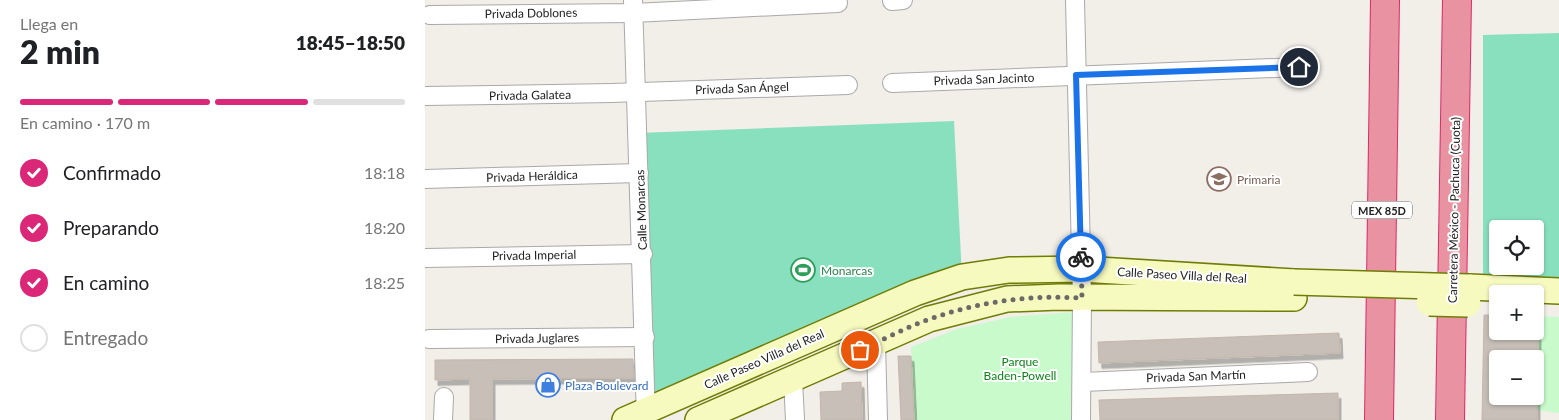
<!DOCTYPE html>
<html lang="es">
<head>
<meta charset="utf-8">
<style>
	:root { --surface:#fff; --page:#f2f2f2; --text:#202124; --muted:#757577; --line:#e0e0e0; --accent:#db2777 }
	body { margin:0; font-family:Lato,sans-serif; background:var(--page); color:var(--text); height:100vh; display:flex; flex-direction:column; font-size:19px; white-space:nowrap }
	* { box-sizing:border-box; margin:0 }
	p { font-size:16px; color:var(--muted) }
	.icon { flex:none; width:28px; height:28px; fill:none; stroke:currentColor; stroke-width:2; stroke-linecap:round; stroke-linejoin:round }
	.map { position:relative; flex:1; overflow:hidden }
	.panel { display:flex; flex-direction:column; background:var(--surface); width:425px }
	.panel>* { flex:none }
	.fabs { position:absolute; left:1064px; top:220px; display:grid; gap:10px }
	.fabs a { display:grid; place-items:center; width:55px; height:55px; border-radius:5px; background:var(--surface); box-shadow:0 1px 4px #0004; font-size:25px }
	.pin { position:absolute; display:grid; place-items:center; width:42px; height:42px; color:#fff; margin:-21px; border:2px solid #fff; border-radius:50%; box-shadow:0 1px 5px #0007 }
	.courier { position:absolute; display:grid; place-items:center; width:50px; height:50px; margin:-25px; border:4px solid #1a73e8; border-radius:50%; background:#fff; color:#222; box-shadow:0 1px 6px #0007 }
	.headline em { font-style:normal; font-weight:800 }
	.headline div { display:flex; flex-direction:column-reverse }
	.headline { display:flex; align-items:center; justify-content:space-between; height:85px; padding:0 20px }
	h1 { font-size:32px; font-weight:800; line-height:38px }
	.bar { display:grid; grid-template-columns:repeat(4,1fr); gap:8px 5px; align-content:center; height:60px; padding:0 20px }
	.bar i { height:6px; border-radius:4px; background:var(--line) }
	.bar .active { background:var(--accent) }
	.bar p { grid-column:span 4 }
	ol { padding:0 20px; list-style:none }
	li { display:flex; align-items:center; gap:15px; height:55px }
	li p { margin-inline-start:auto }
	li .icon { padding:5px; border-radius:50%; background:var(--accent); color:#fff; stroke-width:4 }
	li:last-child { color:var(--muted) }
	li i { width:28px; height:28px; border:2px solid var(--line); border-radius:50% }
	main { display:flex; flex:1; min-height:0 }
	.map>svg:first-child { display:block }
	.park { fill:#c8facc }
	.pitch { fill:#88e0be; fill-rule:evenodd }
	.building { fill:#c7bfb8; stroke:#c4b6ab; filter:url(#shadow) }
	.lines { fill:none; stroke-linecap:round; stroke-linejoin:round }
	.street-casing { stroke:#a9a9a9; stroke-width:20 }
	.secondary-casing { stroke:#707d05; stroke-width:28 }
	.highway-casing { stroke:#dc2a67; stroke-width:30 }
	.street { stroke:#fff; stroke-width:18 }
	.secondary { stroke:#f7fabf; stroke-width:25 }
	.highway { stroke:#e892a2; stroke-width:28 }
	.secondary-bridge-casing { stroke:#707d05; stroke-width:28; stroke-linecap:butt }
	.secondary-bridge { stroke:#f7fabf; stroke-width:25 }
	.done { stroke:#6b6a68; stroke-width:5; stroke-dasharray:0 9 }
	.route { stroke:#1a73e8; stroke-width:6 }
	.labels { text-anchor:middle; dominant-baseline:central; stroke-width:4; stroke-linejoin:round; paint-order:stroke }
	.shield { fill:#fff; stroke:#646464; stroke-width:1 }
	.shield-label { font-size:11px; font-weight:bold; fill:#222 }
	.street-label { font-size:12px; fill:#222; stroke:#fff }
	.education-label { font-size:12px; fill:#785e54; stroke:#fff; text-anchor:start }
	.leisure-label { font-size:12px; fill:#27864d; stroke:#fff; text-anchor:start }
	.park-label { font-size:12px; fill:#0c8416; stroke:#fff }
	.shop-label { font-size:12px; fill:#366cbe; stroke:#fff; text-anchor:start }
</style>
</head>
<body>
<main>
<section class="panel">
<div class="headline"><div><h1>2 min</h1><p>Llega en</p></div><em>18:45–18:50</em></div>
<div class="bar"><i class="active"></i><i class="active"></i><i class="active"></i><i></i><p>En camino · 170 m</p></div>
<ol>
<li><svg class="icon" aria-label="check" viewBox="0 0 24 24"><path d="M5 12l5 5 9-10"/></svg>Confirmado<p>18:18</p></li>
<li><svg class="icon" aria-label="check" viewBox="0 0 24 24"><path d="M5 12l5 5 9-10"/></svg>Preparando<p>18:20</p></li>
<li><svg class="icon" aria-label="check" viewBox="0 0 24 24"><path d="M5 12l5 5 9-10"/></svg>En camino<p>18:25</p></li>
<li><i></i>Entregado</li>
</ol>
</section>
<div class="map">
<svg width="1134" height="420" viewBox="0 0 1134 420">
	<defs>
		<filter id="shadow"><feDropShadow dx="3" dy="5.5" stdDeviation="0" flood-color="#0004"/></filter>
	</defs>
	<rect width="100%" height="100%" fill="#f2efe9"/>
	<!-- park -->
	<g class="park">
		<path d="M650,312L646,420H489L486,347L532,329L585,317Z"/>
		<path d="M1114,316L1134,317V413L1112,410Z"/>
	</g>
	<!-- pitch -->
	<g class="pitch">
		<path d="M1134,33V290L1058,287V35ZM1072,229H1110V266H1072Z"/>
		<path d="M529,121L537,277L222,406L213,133Z"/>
	</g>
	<!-- building -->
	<g class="building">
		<path d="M1059,315H1072V331H1113V359H1072V396H1112V420H1057Z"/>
		<path d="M914,333L915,353L674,363L673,342Z"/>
		<path d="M473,356H486L489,420H476Z"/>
		<path d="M208,359L209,378L67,379V420H45V379L10,380V360Z"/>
		<path d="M436,382L437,420H396L395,392L417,391V383Z"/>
		<path d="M913,393V420H675L674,400Z"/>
	</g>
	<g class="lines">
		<!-- street casing -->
		<g class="street-casing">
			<g id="street">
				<path d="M208,0L221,419"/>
				<path d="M650,0L657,298L656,420"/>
				<path d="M467,1L478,0"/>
				<path d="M5,15L208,13L413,3"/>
				<path d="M467,83L874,67"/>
				<path d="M0,96L187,93L423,85"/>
				<path d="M0,179L214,173"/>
				<path d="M1,258L218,254"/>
				<path d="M4,339L220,337"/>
				<path d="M451,343L453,420"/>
				<path d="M368,379L370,420"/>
				<path d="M658,382L883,372"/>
				<path d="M18,420L19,397"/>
			</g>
		</g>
		<!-- secondary casing -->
		<g class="secondary-casing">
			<g id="secondary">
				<path d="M1044,287L1134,291"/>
				<path d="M200,420L490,293L537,277L584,270L657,269L869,282"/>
				<path d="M273,420L504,319L582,299L634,297L869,298"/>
			</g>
		</g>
		<!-- highway casing -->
		<g class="highway-casing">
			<g id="highway">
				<path d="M954,420L960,0"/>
				<path d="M1025,420L1032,0"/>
			</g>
		</g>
		<!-- street -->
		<use href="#street" class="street"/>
		<!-- secondary -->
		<use href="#secondary" class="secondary"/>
		<!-- highway -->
		<use href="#highway" class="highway"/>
		<!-- secondary-bridge casing -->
		<g class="secondary-bridge-casing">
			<g id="secondary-bridge">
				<path d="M869,282L1044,287"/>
				<path d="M1004,303L1043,304"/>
			</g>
		</g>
		<!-- secondary-bridge -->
		<use href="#secondary-bridge" class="secondary-bridge"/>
	</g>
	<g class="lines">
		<!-- done -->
		<path class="done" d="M435,350C458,340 481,327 505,319C556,301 604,295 657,298L656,257"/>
		<!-- route -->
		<path class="route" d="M656,257L651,75L874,67"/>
	</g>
	<!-- icons -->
	<defs>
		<g id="school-ring" transform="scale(1.25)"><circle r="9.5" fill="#fff" stroke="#8d6e63" stroke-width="1.5"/><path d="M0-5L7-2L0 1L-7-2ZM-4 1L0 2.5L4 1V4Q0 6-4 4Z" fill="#8d6e63"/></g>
		<g id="stadium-ring" transform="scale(1.25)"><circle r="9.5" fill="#fff" stroke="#2e9e5b" stroke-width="1.5"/><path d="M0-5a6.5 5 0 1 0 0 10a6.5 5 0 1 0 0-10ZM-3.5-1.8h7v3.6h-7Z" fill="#2e9e5b"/></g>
		<g id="shop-ring" transform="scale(1.25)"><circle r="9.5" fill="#fff" stroke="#3f7fe0" stroke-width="1.5"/><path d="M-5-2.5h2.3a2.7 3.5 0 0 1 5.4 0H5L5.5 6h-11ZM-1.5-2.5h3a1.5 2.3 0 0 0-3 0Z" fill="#3f7fe0"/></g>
	</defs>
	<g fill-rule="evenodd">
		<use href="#school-ring" x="794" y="179"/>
		<use href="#stadium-ring" x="378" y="270"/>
		<use href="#shop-ring" x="123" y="385"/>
	</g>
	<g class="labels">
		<!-- shield labels -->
		<rect class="shield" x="927" y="201.5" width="60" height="17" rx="4"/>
		<g class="shield-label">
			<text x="957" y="210">MEX 85D</text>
		</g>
		<!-- street labels -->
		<g class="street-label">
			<text transform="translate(106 13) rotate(-1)">Privada Doblones</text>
			<text transform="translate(559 79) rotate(-2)">Privada San Jacinto</text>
			<text transform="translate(317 88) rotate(-2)">Privada San Ángel</text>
			<text transform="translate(105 95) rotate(-1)">Privada Galatea</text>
			<text transform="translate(107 176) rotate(-2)">Privada Heráldica</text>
			<text transform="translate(216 210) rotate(-92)">Calle Monarcas</text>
			<text transform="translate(1029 210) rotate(-89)">Carretera México - Pachuca (Cuota)</text>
			<text transform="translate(109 255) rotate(-1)">Privada Imperial</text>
			<text transform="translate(757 275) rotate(3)">Calle Paseo Villa del Real</text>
			<text transform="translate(112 338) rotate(-1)">Privada Juglares</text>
			<text transform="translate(339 359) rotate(-24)">Calle Paseo Villa del Real</text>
			<text transform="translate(771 376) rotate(-2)">Privada San Martín</text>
		</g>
		<!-- education labels -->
		<g class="education-label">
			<text x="812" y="179">Primaria</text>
		</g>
		<!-- leisure labels -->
		<g class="leisure-label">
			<text x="396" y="270">Monarcas</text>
		</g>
		<!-- park labels -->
		<g class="park-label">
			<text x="595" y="361">Parque<tspan x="595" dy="14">Baden-Powell</tspan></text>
		</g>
		<!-- shop labels -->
		<g class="shop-label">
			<text x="140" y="385">Plaza Boulevard</text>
		</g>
	</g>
</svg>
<div class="fabs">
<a><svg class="icon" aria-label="locate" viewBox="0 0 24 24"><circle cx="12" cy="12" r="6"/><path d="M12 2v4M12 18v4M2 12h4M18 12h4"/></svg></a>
<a>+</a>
<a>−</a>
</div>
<div class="pin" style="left:435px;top:350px;background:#ea580c"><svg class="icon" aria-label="bag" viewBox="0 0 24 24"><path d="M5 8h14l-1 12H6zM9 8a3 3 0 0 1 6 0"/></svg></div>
<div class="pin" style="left:874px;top:67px;background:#1f2937"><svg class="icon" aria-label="home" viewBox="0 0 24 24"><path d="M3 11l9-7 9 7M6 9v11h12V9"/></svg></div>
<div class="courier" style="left:656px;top:257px"><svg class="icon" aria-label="bike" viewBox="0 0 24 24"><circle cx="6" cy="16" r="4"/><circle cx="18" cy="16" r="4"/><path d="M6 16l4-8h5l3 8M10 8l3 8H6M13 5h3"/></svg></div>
</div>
</main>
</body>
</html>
